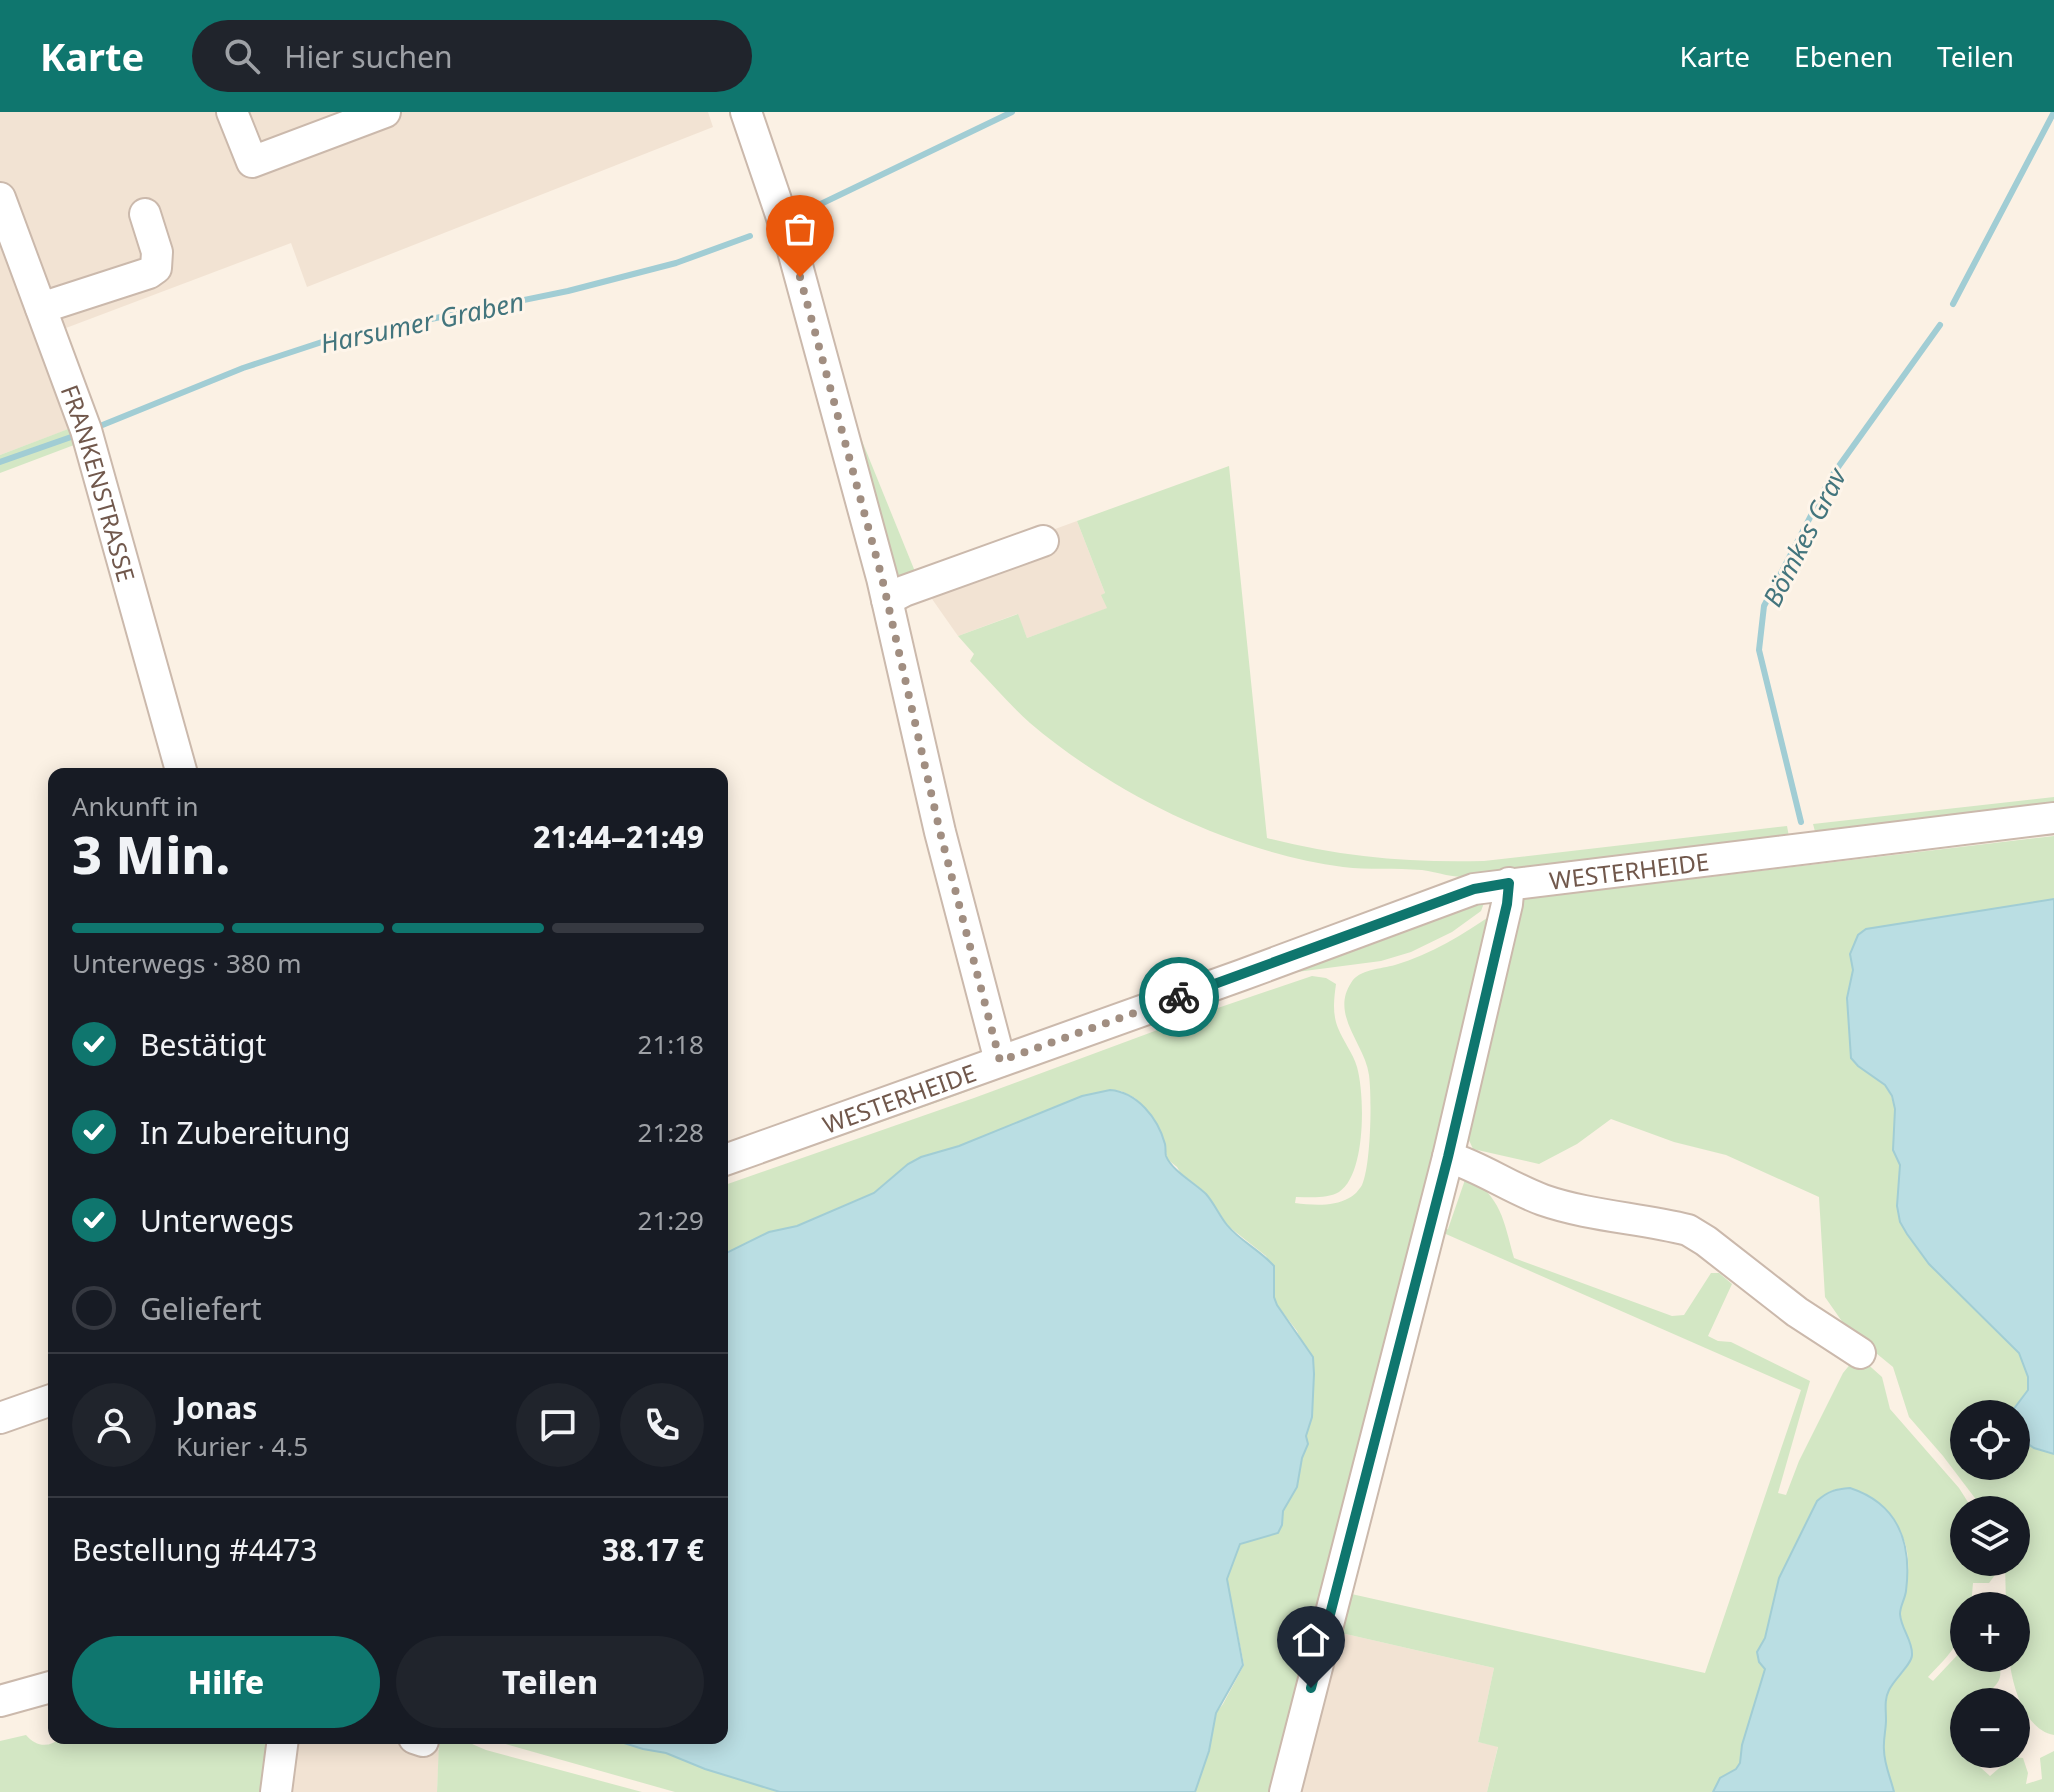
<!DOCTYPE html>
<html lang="de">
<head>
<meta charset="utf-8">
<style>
	:root { --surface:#171b24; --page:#20242c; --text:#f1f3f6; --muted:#9ea1a6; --line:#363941; --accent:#0f766e }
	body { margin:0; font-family:"Noto Sans",sans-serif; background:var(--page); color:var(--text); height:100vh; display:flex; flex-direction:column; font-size:30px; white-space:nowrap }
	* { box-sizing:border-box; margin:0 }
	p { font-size:26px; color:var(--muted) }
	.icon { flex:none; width:44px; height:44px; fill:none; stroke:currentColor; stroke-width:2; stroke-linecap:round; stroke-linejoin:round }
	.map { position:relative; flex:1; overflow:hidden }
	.sheet { position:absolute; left:48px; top:656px; width:680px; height:976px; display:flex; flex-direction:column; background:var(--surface); border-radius:16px; box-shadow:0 4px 20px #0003 }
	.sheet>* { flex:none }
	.buttons { position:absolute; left:1950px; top:1288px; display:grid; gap:16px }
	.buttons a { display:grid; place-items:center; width:80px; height:80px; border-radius:50%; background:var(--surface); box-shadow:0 4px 20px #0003; font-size:40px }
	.pin { position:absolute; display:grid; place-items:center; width:68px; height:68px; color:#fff; margin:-82px -34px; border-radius:50% 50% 50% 0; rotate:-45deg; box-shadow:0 0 8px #0007 }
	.pin .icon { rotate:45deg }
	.courier { position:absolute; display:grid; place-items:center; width:80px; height:80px; margin:-40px; border:6px solid #0f766e; border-radius:50%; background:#fff; color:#222; box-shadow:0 2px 10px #0007 }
	.overview em { font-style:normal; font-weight:800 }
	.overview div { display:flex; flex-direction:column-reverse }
	.overview { display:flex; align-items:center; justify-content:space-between; height:136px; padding:0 24px }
	h1 { font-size:52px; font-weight:800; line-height:60px }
	.bar { display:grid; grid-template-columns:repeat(4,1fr); gap:12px 8px; align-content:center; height:96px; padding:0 24px }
	.bar i { height:10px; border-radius:6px; background:var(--line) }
	.bar .selected { background:var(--accent) }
	.bar p { grid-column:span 4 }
	.line { display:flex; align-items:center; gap:20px; padding:0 24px; border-top:2px solid var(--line) }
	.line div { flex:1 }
	.round { display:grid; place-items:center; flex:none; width:84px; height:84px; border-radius:42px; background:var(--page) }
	ol { padding:0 24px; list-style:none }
	li { display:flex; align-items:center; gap:24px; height:88px }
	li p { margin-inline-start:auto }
	li .icon { padding:8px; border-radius:50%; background:var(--accent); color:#fff; stroke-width:4 }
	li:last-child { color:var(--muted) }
	li i { width:44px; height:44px; border:4px solid var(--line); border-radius:50% }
	.primary-button { display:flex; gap:16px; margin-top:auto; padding:16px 24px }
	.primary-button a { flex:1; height:92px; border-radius:48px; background:var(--accent); color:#fff; font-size:32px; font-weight:800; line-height:92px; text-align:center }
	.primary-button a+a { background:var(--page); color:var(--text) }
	header { display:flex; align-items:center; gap:48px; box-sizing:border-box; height:112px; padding:0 40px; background:var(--accent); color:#fff }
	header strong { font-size:38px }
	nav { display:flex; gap:44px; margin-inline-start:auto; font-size:28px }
	.search { width:560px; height:72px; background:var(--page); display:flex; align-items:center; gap:20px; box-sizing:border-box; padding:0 28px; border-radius:44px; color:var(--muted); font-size:30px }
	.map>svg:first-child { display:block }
	.residential { fill:#f2e3d3 }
	.green { fill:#d3e7c4 }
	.water { fill:#badee3; stroke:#a1cdd4; stroke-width:2 }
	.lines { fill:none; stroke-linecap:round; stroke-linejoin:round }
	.stream { stroke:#a1cdd4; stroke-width:6 }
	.minor-casing { stroke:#cbb9ac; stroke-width:34 }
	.minor { stroke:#fff; stroke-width:30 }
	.done { stroke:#a18e81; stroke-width:8; stroke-dasharray:0 14.4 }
	.route { stroke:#0f766e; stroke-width:10 }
	.labels { text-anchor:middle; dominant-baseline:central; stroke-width:6; stroke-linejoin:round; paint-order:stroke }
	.street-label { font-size:24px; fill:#71584c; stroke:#fef5ea }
	.water-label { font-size:26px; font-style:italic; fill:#43757d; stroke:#fef5ea }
</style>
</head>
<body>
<header>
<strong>Karte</strong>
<div class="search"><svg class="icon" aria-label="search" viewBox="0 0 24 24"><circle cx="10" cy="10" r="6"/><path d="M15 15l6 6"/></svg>Hier suchen</div>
<nav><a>Karte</a><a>Ebenen</a><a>Teilen</a></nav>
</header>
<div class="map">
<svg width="2054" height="1680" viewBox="0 0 2054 1680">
	<rect width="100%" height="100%" fill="#fbf1e4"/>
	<!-- residential -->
	<g class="residential">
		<path d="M0,0H708L713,15L307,175L291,131L58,219L90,309L0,343Z"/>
		<path d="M1077,409L1105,481L1102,483L1108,496L1027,526L1017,502L958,524L918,467Z"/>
		<path d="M1337,1520L1494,1556L1478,1630L1498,1634L1487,1680H1298Z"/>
		<path d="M287,1626H397L439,1638L437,1680H281Z"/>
	</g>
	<!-- green -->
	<g class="green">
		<path d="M828,245L918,467L903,469L894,464Z"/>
		<path d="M76,314L82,330L0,361V343Z"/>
		<path d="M1229,354L1267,726C1340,745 1410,751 1484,749L1787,714L1790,730L1488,765C1474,765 1460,766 1446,763C1438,761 1430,759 1422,758C1395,756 1369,758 1343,755C1232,740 1115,683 1030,611C1009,592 990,570 970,549L974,542L958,524L1018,502L1027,526L1107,496L1101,483L1105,481L1077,409Z"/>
		<path d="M2054,685V700L1817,727L1813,712Z"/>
		<path d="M2054,724V787L1866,817L1850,842L1853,858L1847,887L1851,946L1858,954L1885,973L1891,984L1895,997L1893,1037L1900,1053L1897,1094L1929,1152L2019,1241L2028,1265V1278L2010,1302H1964V1354H2016V1324L2034,1336L2054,1342V1623C2024,1618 2012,1572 2009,1546H2016V1494H2006L2005,1450H2016V1398H1984L1943,1344L1909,1305L1893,1255L1848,1218L1825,1185L1819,1085L1726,1043L1674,1030L1611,1007L1577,1032L1539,1052L1473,1037L1464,1017L1523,787Z"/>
		<path d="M1481,787L1484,791L1481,799L1452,820L1411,840L1381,849L1289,861L946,987L722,1066V1057Z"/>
		<path d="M1493,802L1279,1680H1195L1209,1639L1216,1601L1223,1592L1244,1553L1227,1467L1240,1432L1282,1413L1283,1399L1297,1374L1302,1346L1308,1332L1306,1324L1312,1305L1314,1262L1297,1219L1277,1193L1274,1185L1275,1167L1266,1144L1228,1114L1208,1084L1196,1073L1184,1067L1177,1055L1167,1047L1165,1032L1151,1003L1135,986L1121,979L1110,978L1082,984L959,1034L921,1045L908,1052L874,1081L797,1114L769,1120L722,1143V1074L974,986L1206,900L1312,864L1326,866L1336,872C1334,887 1332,901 1338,916C1343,929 1353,941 1357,955C1365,983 1366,1063 1339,1080C1327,1087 1310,1085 1296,1085L1295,1091C1312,1093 1333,1095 1349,1086C1354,1084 1359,1078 1362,1073C1371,1053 1372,986 1369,963C1365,932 1330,903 1351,871C1359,857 1381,857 1395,853C1432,842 1462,823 1493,802Z"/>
		<path d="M1467,1062C1502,1088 1503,1106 1514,1146L1672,1204L1684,1203L1711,1161H1719L1732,1172L1708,1224L1718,1229L1731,1230L1810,1269L1778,1381L1786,1383L1799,1349L1843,1261L1852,1250L1863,1248L1882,1265L1890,1297L1959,1376L1973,1398H1964V1450H1993L1995,1463L1989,1471H1973L1971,1494H1964C1964,1531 1952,1539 1928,1565L1933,1569L1964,1536V1546H1999C2002,1569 2001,1567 1987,1583L1986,1590H1964V1642H2003L1994,1650L1983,1647L1980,1655L1990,1664L2012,1645L2023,1646L2028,1661L2026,1672L2042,1667L2040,1646L2054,1639V1680H1894C1891,1667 1884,1652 1884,1639C1883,1628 1886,1618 1886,1608C1886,1597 1884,1589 1889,1578C1894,1567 1911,1555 1912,1543C1914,1530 1901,1517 1900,1503C1900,1494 1905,1488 1906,1480C1914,1426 1901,1413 1860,1383C1845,1372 1831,1376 1817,1389L1779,1466L1765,1526L1757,1540C1759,1545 1764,1552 1765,1557C1766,1561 1749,1609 1747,1617C1743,1628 1745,1644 1738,1654C1730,1666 1720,1663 1713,1680H1487L1498,1635L1478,1630L1494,1556L1337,1520L1347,1481L1705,1561L1801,1278L1439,1119L1448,1117Z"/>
		<path d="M26,1623C36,1635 49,1636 61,1626H272L266,1680H0V1629Z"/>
		<path d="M431,1626H458L486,1638L642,1680H437L439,1629Z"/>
		<path d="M484,1626H608L643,1637L666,1641L705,1657L780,1680H675Z"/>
	</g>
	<!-- water -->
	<g class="water">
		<path d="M2054,787V1342L2034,1336L2016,1324V1302H2010L2028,1278V1265L2019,1241L1929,1152L1907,1122L1900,1110L1897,1094L1900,1053L1893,1038L1895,997L1892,984L1885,973L1858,954L1851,946L1847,886L1853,858L1850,842L1858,823L1866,817Z"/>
		<path d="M1110,978C1137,980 1158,1006 1165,1032C1166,1036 1165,1040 1166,1044C1172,1059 1195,1071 1206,1082C1214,1091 1219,1103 1227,1113C1240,1129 1260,1138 1274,1154V1185L1277,1193L1313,1245L1314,1262L1312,1305L1306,1324L1308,1332L1302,1346L1297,1375L1283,1399L1282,1413L1278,1421L1240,1432L1227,1467L1243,1553L1216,1601L1209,1639L1195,1680H780L705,1657L666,1641L643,1637L608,1626H722V1143L769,1120L797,1114L874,1081L908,1052L921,1045L959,1034L1082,984Z"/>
		<path d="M1850,1376C1899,1392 1912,1432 1906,1479C1905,1487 1900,1494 1900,1502C1901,1517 1913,1529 1912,1543C1912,1552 1894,1567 1889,1578C1884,1588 1886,1597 1886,1608C1886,1618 1883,1628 1884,1638C1884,1652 1891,1667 1894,1680H1713L1720,1666L1736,1657L1740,1651L1742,1633L1765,1557L1759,1550L1757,1540L1765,1526L1779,1466L1817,1389C1828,1379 1836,1377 1850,1376Z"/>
	</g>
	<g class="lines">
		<!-- stream -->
		<g class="stream">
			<path d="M802,101L1012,0"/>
			<path d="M1953,192L2054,0"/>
			<path d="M100,314L243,256L328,228L568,179L676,151L750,124"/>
			<path d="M0,350L74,324"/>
			<path d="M1801,710L1759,538L1764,494L1831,365L1940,213"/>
		</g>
		<!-- minor casing -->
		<g class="minor-casing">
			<g id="minor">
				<path d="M232,0L252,50L385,0"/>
				<path d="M746,0L792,135L882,466L940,720L1000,949"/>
				<path id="s1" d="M0,86L86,318L182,662"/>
				<path d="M41,196L149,161L156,156L157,140L145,102"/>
				<path d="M887,488L904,479L1043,429"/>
				<path d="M1448,1045C1481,1055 1510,1076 1543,1088C1589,1104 1640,1106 1688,1118L1706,1129L1797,1200L1860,1241"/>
				<path id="s2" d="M722,1049L1242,863L1474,777L2054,706"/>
				<path d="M0,1306L54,1287"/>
				<path d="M0,1589L54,1574"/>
				<path d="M414,1626L423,1629"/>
				<path d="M276,1680L283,1626"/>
				<path d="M1285,1680L1448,1045L1507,792L1509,771"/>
			</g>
		</g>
		<!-- minor -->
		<use href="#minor" class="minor"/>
	</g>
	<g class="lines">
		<!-- done -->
		<path class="done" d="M800,165L882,466L940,720L1000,949L1179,885"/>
		<!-- route -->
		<path class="route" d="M1179,885L1474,777L1509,771L1507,792L1448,1045L1311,1576"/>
	</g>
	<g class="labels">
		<!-- street labels -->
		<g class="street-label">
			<text stroke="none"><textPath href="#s1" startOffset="302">FRANKENSTRASSE</textPath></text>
			<text stroke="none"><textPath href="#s2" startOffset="956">WESTERHEIDE</textPath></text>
			<text stroke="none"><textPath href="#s2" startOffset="188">WESTERHEIDE</textPath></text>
		</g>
		<!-- water labels -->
		<g class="water-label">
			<text transform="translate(422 210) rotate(-12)">Harsumer Graben</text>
			<text transform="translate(1804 425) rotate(-63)">Bömkes Grav</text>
		</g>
	</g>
</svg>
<div class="buttons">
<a><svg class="icon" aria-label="locate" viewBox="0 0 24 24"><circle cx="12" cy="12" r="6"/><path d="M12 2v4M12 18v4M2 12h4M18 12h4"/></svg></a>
<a><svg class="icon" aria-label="layers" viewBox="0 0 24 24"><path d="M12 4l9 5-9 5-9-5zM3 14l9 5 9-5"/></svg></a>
<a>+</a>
<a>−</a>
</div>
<div class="pin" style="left:800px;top:165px;background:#ea580c"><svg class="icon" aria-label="bag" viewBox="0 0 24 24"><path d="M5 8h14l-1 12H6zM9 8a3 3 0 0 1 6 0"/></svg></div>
<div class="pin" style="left:1311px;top:1576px;background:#1f2937"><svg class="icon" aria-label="home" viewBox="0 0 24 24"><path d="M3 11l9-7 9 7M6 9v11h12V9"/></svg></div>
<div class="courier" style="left:1179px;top:885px"><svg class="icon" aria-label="bike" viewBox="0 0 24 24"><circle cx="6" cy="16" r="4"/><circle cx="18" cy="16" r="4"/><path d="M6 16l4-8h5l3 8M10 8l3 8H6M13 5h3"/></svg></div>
<section class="sheet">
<div class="overview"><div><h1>3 Min.</h1><p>Ankunft in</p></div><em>21:44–21:49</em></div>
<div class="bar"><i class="selected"></i><i class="selected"></i><i class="selected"></i><i></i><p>Unterwegs · 380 m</p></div>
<ol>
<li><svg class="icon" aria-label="check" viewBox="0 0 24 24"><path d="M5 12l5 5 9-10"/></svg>Bestätigt<p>21:18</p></li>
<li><svg class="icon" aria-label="check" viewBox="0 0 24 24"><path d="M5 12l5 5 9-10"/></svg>In Zubereitung<p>21:28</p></li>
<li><svg class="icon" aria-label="check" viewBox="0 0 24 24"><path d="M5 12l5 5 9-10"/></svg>Unterwegs<p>21:29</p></li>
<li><i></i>Geliefert</li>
</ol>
<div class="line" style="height:144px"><a class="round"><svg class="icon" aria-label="person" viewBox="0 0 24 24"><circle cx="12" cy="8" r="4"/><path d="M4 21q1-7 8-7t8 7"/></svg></a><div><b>Jonas</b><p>Kurier · 4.5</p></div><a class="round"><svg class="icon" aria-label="chat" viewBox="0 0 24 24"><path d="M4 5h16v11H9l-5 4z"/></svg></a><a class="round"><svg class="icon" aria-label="phone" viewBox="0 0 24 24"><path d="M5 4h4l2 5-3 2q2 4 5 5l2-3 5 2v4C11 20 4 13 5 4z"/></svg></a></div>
<div class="line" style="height:104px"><div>Bestellung #4473</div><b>38.17 €</b></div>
<div class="primary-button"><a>Hilfe</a><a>Teilen</a></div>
</section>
</div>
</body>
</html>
